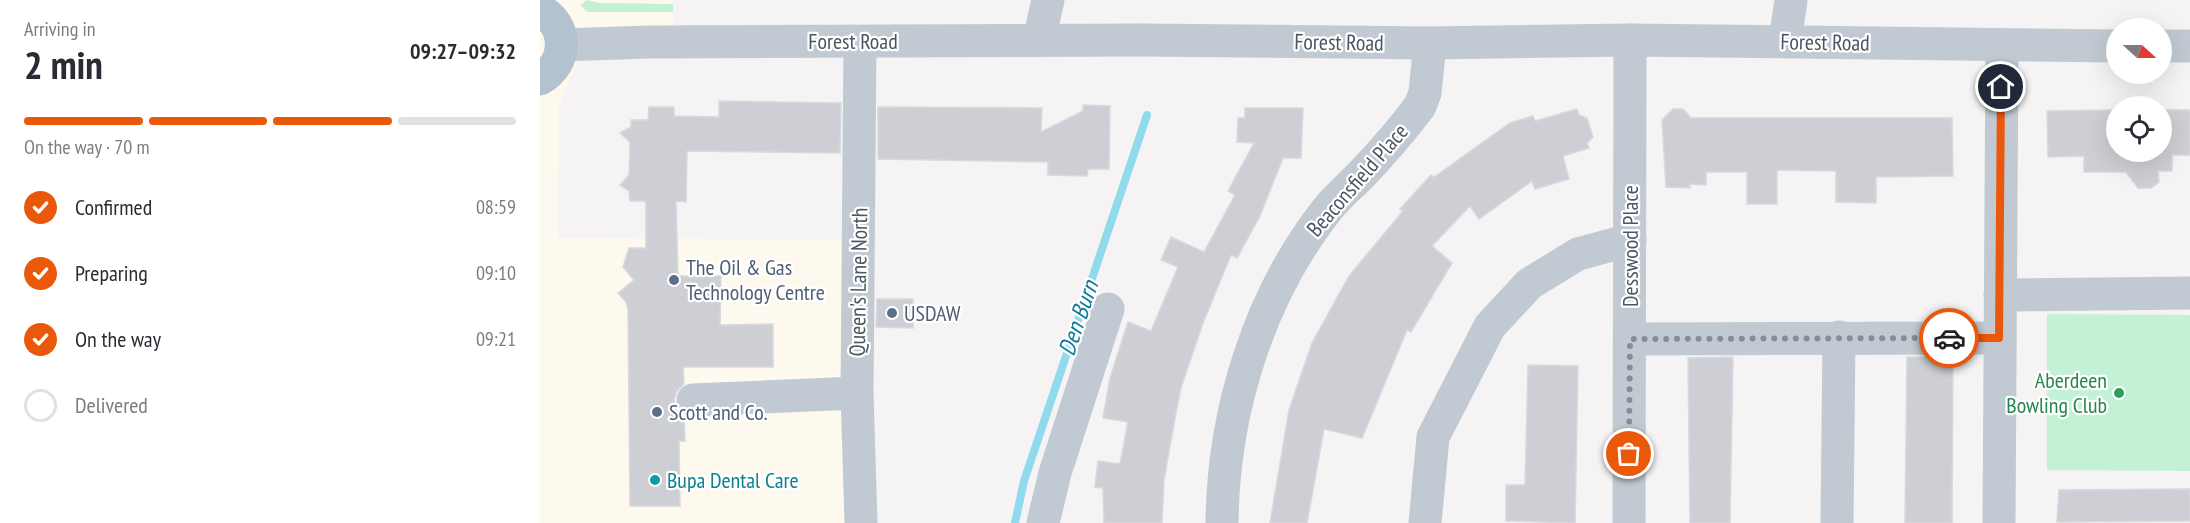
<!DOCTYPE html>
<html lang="en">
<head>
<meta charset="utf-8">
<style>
	:root { --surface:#fff; --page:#f7f7f7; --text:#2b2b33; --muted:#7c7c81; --line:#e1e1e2; --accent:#ea580c }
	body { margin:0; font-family:"PT Sans Narrow",sans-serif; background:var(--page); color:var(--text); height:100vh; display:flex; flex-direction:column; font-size:22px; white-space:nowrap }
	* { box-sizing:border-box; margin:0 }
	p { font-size:20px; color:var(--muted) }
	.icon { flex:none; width:33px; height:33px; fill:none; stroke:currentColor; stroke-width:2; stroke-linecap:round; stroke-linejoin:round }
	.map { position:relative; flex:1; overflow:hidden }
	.side { display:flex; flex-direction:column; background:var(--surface); width:540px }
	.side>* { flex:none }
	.needle { width:39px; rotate:111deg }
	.tools { position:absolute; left:1566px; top:18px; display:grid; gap:12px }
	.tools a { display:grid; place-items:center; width:66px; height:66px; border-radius:50%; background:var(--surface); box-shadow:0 6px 24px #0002; font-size:30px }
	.pin { position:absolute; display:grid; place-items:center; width:51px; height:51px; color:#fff; margin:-26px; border:3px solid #fff; border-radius:50%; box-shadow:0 2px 6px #0007 }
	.courier { position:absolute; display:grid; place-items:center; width:60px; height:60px; margin:-30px; border:4px solid #ea580c; border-radius:50%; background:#fff; color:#222; box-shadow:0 2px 8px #0007 }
	.overview em { font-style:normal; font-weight:800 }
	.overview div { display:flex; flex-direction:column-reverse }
	.overview { display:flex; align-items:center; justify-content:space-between; height:102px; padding:0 24px }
	h1 { font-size:39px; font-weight:800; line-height:45px }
	.bar { display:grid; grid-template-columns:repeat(4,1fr); gap:9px 6px; align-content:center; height:72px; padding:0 24px }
	.bar i { height:8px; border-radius:4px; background:var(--line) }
	.bar .selected { background:var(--accent) }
	.bar p { grid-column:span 4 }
	ol { padding:0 24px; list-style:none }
	li { display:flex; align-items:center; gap:18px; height:66px }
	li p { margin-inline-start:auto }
	li .icon { padding:6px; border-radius:50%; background:var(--accent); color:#fff; stroke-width:4 }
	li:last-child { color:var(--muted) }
	li i { width:33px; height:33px; border:3px solid var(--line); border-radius:50% }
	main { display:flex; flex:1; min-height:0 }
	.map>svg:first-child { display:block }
	.commercial { fill:#fdf9ef }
	.green { fill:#c3f1d5 }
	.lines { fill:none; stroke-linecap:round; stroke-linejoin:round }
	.stream { stroke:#90daee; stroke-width:8 }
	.building { fill:#cdcfd5; stroke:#d7d9de; stroke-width:1.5 }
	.minor { stroke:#c1cad2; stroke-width:33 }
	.major { stroke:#b3c2d1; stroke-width:33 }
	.done { stroke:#868d94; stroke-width:6; stroke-dasharray:0 10.8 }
	.route { stroke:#ea580c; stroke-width:8 }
	.service-dot { fill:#5c6f8a; stroke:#fff; stroke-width:2 }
	.leisure-dot { fill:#2e9e5b; stroke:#fff; stroke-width:2 }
	.culture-dot { fill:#0f9aa8; stroke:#fff; stroke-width:2 }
	.labels { text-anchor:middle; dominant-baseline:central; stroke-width:4.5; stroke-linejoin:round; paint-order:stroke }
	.street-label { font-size:22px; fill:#4a5661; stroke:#fff }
	.service-label { font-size:22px; fill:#4e5e75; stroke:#fff; text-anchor:start }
	.leisure-label { font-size:22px; fill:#27864d; stroke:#fff; text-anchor:end }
	.culture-label { font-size:22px; fill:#0d838f; stroke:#fff; text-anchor:start }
	.water-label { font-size:24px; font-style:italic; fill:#0c7c9b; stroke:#fff }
</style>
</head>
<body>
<main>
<section class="side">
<div class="overview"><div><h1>2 min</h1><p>Arriving in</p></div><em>09:27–09:32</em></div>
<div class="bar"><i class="selected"></i><i class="selected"></i><i class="selected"></i><i></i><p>On the way · 70 m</p></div>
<ol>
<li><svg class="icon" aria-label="check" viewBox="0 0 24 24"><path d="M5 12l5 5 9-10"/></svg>Confirmed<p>08:59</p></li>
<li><svg class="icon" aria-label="check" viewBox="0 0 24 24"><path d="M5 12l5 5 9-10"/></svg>Preparing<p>09:10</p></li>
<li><svg class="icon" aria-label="check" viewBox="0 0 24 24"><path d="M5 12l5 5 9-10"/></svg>On the way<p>09:21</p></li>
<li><i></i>Delivered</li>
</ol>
</section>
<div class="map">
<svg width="1650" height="523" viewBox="0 0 1650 523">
	<rect width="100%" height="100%" fill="#f5f3f3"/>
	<!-- commercial -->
	<path class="commercial" d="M0,0H133V42L45,44L19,106L18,238L307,240L308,523H0Z"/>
	<!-- green -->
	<g class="green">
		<path d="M47,0L59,3L133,4V12H47L40,5Z"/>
		<path d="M1507,314L1650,315V471L1507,470Z"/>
	</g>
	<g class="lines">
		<!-- stream -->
		<path class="stream" d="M475,523L484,481L607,115"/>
	</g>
	<!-- building -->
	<g class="building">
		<path d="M179,101L301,103L300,153L147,151L146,202L136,201L138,276H181L180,325L233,324V367H143L144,384L137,391L134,400L137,410L144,417L145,441H139L140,506H90L88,309L86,302L78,293L94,280L83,267L89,248H106V201H90L89,191L80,185L89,175L90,142L80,133L91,127V120H108L109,107H134V116L179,117Z"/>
		<path d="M543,105L570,106L569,169H548L547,176L508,175V162L338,159V107L502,108L501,132L543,111Z"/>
		<path d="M705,108H763L761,158H743L720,216L697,258L691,255L663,323L641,388L635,418L624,480L622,523H564L563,488L555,487L558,461L580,464L588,422L563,418L570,378L588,322L611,331L638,267L621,260L631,237L664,252L695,195L688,191L714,143L697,142L698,118H705Z"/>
		<path d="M1037,109L1039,115L1047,118L1053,137L1047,143L1049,148L1023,156L1029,179L995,189L992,181L939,219L930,206L892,246L912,263L871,332L867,330L822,438L784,429L767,523H730L749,410L772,343L809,276L863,211L860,209L891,175L894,177L970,123L993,116L995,121Z"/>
		<path d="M1133,109H1143L1151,118H1412L1413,176L1336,177V203L1296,202V171L1237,170V204H1207V172H1166V185L1150,184V188L1126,187L1122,120Z"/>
		<path d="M1576,110V152H1622V110H1650V155H1632V171H1618L1619,182L1611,188H1598L1586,172H1544V156L1508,157L1507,111Z"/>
		<path d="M337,299H373V328L336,327Z"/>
		<path d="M1193,357L1190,523H1150L1148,358Z"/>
		<path d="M1367,357H1413L1412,523H1365Z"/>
		<path d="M988,365L1038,366L1035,523L966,521V485H985Z"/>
		<path d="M1650,489V521L1517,522L1519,490Z"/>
	</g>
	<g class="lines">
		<!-- minor -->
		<g class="minor">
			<path d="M499,40L508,0"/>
			<path d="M1245,41L1251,0"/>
			<path d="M320,42L317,393L321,523"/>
			<path d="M22,45L109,42L601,40L890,43L1090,40L1576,46"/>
			<path d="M1622,46H1650"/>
			<path d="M1460,295L1650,293"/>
			<path d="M1090,339L1459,338"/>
			<path d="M153,400L317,393"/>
			<path d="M503,523L515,473L568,309"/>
			<path d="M682,523C683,413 718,298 786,211C796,198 809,187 821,175C842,153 862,130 880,106L885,93L890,43"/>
			<path d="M885,523L893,437L950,326L989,284L1038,254L1090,240"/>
			<path d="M1089,523L1090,40"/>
			<path d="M1297,523L1299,337"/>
			<path d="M1459,523L1462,46"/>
		</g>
		<!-- major -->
		<path class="major" d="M0,10C29,26 28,63 0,79"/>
	</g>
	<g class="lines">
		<!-- done -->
		<path class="done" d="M1089,454L1090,339L1409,338"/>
		<!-- route -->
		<path class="route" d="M1409,338H1459L1461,87"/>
	</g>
	<!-- markers -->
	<g class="service-dot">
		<circle cx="134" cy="280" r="6"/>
		<circle cx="352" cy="313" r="6"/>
		<circle cx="117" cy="412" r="6"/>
	</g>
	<circle class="leisure-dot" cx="1579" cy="393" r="6"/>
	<circle class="culture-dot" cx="115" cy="480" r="6"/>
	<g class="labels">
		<!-- street labels -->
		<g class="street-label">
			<text x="313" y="41">Forest Road</text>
			<text transform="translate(799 42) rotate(1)">Forest Road</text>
			<text transform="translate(1285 42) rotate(1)">Forest Road</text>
			<text transform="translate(817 180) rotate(-49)">Beaconsfield Place</text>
			<text transform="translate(1090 246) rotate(-90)">Desswood Place</text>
			<text transform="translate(318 282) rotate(-89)">Queen's Lane North</text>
		</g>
		<!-- service labels -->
		<g class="service-label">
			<text x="146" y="267">The Oil &amp; Gas<tspan x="146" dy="25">Technology Centre</tspan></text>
			<text x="364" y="313">USDAW</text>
			<text x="129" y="412">Scott and Co.</text>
		</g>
		<!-- leisure labels -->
		<g class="leisure-label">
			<text x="1567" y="380">Aberdeen<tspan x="1567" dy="25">Bowling Club</tspan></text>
		</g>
		<!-- culture labels -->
		<g class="culture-label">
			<text x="127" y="480">Bupa Dental Care</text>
		</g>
		<!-- water labels -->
		<g class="water-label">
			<text transform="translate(538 318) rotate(-71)">Den Burn</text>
		</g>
	</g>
</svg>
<div class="tools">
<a><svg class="needle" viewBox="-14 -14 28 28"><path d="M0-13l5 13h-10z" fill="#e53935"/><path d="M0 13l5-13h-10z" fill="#7c7c81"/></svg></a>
<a><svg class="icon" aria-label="locate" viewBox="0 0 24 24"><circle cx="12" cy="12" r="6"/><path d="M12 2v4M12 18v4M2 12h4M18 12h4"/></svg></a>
</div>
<div class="pin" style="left:1089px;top:454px;background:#ea580c"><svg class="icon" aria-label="bag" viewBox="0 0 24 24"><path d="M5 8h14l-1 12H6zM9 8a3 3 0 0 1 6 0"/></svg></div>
<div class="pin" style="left:1461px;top:87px;background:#1f2937"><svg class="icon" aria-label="home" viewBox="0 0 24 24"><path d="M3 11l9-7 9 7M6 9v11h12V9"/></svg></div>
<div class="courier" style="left:1409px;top:338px"><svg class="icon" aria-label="car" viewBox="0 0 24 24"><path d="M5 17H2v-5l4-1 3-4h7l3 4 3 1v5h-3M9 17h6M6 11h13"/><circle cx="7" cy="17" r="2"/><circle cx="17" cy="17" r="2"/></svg></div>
</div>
</main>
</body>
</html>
